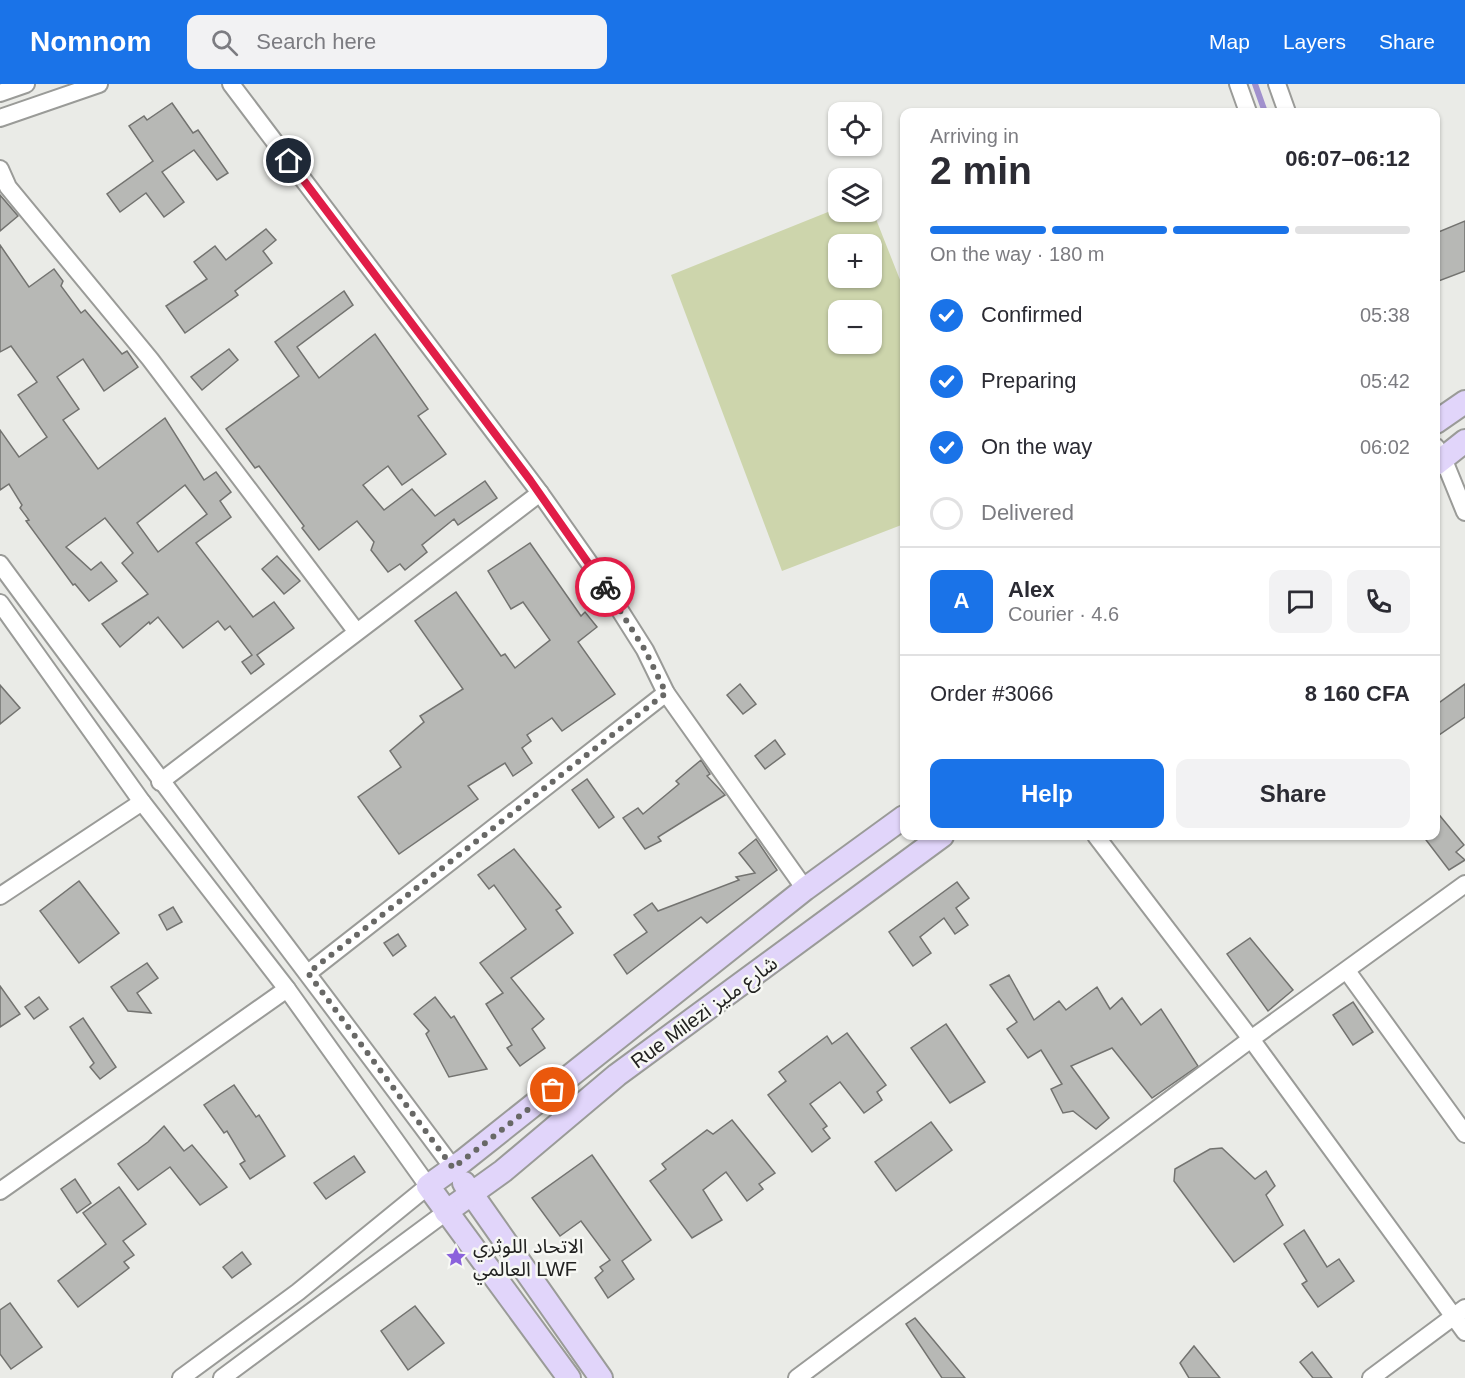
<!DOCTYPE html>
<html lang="en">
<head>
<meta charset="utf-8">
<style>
	:root { --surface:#fff; --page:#f2f2f3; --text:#2b2b33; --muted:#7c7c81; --line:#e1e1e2; --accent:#1a73e8 }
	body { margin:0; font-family:Arial,"Noto Sans Arabic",sans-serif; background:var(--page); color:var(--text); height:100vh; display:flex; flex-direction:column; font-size:22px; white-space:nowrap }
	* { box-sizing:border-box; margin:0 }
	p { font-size:20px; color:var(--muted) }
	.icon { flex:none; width:33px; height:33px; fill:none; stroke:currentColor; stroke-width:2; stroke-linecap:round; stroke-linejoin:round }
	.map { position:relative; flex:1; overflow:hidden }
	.details { position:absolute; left:900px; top:24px; width:540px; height:732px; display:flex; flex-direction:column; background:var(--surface); border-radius:12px; box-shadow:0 2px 4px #0004 }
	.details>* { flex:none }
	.tools { position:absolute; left:828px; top:18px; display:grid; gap:12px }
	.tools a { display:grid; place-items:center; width:54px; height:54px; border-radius:12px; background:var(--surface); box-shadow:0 2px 4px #0004; font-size:30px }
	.pin { position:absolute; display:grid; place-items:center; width:51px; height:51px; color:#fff; margin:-26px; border:3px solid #fff; border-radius:50%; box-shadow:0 2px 6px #0007 }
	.courier { position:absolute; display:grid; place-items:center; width:60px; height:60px; margin:-30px; border:4px solid #e11d48; border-radius:50%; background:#fff; color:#222; box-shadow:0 2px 8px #0007 }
	.summary em { font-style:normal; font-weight:800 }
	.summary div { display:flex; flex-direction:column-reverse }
	.summary { display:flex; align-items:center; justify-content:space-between; height:102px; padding:0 30px }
	h1 { font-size:39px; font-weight:800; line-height:45px }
	.bar { display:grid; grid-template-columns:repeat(4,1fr); gap:9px 6px; align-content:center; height:72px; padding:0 30px }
	.bar i { height:8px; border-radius:4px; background:var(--line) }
	.bar .current { background:var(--accent) }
	.bar p { grid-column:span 4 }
	.line { display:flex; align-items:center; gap:15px; padding:0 30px; border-top:2px solid var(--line) }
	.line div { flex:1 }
	.round { display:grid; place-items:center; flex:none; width:63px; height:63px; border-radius:12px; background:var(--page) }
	ol { padding:0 30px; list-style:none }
	li { display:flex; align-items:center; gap:18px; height:66px }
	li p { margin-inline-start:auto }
	li .icon { padding:6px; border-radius:50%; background:var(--accent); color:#fff; stroke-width:4 }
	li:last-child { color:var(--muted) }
	li i { width:33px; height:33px; border:3px solid var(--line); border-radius:50% }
	.cta { display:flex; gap:12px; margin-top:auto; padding:12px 30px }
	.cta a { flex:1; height:69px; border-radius:12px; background:var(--accent); color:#fff; font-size:24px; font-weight:800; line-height:69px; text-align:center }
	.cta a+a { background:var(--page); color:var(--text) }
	header { display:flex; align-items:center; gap:36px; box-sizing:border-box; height:84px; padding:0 30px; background:var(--accent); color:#fff }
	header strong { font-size:28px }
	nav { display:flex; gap:33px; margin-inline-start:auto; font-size:21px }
	.search { width:420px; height:54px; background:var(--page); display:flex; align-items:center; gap:15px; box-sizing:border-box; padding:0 21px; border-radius:12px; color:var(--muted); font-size:22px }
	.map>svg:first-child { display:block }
	.green { fill:#cdd5ac; fill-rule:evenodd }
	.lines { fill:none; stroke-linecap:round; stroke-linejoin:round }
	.stream { stroke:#a191cd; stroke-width:6 }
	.building { fill:#b7b8b5; stroke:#737370; stroke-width:1.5; fill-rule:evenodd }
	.street-casing { stroke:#9a9b98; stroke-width:20 }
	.secondary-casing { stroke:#9a9b98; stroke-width:26 }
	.street { stroke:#fff; stroke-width:16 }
	.secondary { stroke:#e1d5fa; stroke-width:22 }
	.done { stroke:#686866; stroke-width:6; stroke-dasharray:0 10.8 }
	.route { stroke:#e11d48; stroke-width:8 }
	.labels { text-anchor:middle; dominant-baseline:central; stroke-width:5; stroke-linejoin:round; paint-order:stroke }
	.street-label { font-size:20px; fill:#222221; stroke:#f7f8f4 }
	.poi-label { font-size:20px; fill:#222221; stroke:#f7f8f4; text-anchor:start }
</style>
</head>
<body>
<header>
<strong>Nomnom</strong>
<div class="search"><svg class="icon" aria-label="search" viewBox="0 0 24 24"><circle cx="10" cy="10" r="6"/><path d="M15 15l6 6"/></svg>Search here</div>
<nav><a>Map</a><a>Layers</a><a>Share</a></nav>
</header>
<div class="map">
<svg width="1465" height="1294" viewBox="0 0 1465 1294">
	<rect width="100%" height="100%" fill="#eaebe7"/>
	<!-- green -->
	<path class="green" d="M838,124V128H872V125L904,206V440L782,487L671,191ZM838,160H872V194H838ZM838,226H872V260H838Z"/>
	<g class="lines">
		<!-- stream -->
		<path class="stream" d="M1255,0L1265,28"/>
	</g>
	<!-- building -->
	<g class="building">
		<path d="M172,19L193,49L198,46L228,89L217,96L194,66L162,88L184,118L164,133L146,109L120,128L107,110L153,77L129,42L144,32L147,36Z"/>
		<path d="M0,111L18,132L0,147Z"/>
		<path d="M1465,137V187L1436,198V149Z"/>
		<path d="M266,145L276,156L263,167L272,179L235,207L238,211L185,249L166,222L207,195L194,178L215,162L226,176Z"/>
		<path d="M0,161L29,203L54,185L63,197L61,202L81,229L85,226L122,270L127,267L138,283L104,307L83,275L57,293L79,325L63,336L98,385L165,334L204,396L216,388L231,408L220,417L231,433L196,459L253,533L274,518L294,544L257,571L264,580L251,590L242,578L252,571L230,542L225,546L218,537L183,564L158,533L150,540L149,538L120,563L102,540L148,510L122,479L133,469L105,434L66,463L91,486L101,478L117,497L89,517L75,500L73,501L26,437L29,436L20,424L22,421L9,400L0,406V346L19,373L47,353L18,311L37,298L11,262L0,268ZM185,401L207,430L158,468L137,439Z"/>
		<path d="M344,207L353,221L297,263L319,294L375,250L428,325L418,332L446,370L402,401L388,382L363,401L384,426L412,405L435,432L485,397L497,414L458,441L454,435L422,461L427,468L405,486L400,480L388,488L371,466L374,458L357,437L319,466L302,444L304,442L259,382L255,384L226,345L299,292L275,258Z"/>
		<path d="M229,265L238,276L202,306L191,293Z"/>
		<path d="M530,459L581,532L585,528L597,543L578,558L615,610L562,647L552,634L527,651L531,657L522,664L532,679L513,692L505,679L468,702L478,715L399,770L358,713L401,683L390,667L424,638L420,632L463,605L415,537L456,508L501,572L505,570L515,584L550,556L523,518L511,525L488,487Z"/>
		<path d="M277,472L300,497L284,510L262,485Z"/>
		<path d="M740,600L756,620L743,630L727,611Z"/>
		<path d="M1465,600V633L1436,653V621Z"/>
		<path d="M0,601L20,624L0,640Z"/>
		<path d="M775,656L785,670L765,685L755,672Z"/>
		<path d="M701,676L710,690L707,692L725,711L658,753L661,757L645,765L623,734L638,724L643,730L679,700L676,697Z"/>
		<path d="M587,695L614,733L599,744L572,706Z"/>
		<path d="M1436,727L1464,761L1456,768L1465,776L1449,786L1423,752H1436Z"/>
		<path d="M756,755L777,786L707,839L701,833L627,890L614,871L647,848L634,831L652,819L658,827L739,796L736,793L755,789L739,769Z"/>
		<path d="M514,765L561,823L556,826L573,849L511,894L544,935L532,945L545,964L520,982L507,964L512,961L486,920L503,909L480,879L526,845L494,801L489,805L478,791Z"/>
		<path d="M79,797L119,849L79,879L40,827Z"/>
		<path d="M957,798L969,814L956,824L968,841L955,850L944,834L920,853L931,869L913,882L889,848Z"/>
		<path d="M173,823L182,838L167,846L159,831Z"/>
		<path d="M398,850L406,862L393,872L384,859Z"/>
		<path d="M1250,854L1293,906L1268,927L1227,870Z"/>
		<path d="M147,879L158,894L137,909L151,929L128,927L111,903Z"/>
		<path d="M1009,891L1034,936L1059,917L1066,926L1097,903L1110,925L1122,914L1141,941L1161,925L1198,982L1152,1014L1112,964L1071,982L1109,1034L1096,1045L1073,1027L1063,1029L1051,1005L1062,1000L1041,966L1028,974L1007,945L1017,938L990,901Z"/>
		<path d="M0,902L20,930L0,943Z"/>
		<path d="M39,913L48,925L34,935L25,923Z"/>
		<path d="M435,913L451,934L454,932L487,985L449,993L426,950L429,947L414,930Z"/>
		<path d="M1353,918L1373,948L1353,961L1333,931Z"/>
		<path d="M83,934L116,983L100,995L90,983L94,979L70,943Z"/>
		<path d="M946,940L985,998L950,1019L911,964Z"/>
		<path d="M847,949L886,1001L877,1008L882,1016L864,1029L840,998L810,1020L827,1042L823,1045L830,1054L812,1068L768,1011L786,997L779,988L827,952L832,960Z"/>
		<path d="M234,1001L256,1033L259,1031L285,1072L250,1095L240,1080L245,1077L227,1047L224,1049L204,1021Z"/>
		<path d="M732,1036L775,1089L759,1100L763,1105L747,1117L726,1088L703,1106L722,1136L692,1154L650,1097L666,1085L662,1080L707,1046L713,1050Z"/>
		<path d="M931,1038L952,1066L896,1107L875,1078Z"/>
		<path d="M164,1042L184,1067L192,1061L227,1103L200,1121L170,1083L138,1106L118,1080L148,1058Z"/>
		<path d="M1222,1064L1255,1095L1266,1087L1275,1102L1266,1111L1283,1141L1234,1178L1174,1097L1175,1085L1210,1065Z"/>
		<path d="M592,1071L651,1156L622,1177L634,1195L608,1214L595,1194L603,1187L600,1183L610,1176L581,1137L560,1152L532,1114Z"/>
		<path d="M354,1072L365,1088L326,1115L314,1099Z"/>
		<path d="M75,1095L91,1119L77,1129L61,1105Z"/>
		<path d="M119,1103L146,1140L123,1157L134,1171L124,1178L129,1184L78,1223L58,1197L106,1160L83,1129Z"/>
		<path d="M1304,1146L1327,1183L1339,1175L1354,1197L1318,1223L1302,1200L1307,1197L1284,1160Z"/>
		<path d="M242,1168L251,1180L232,1194L223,1183Z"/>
		<path d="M10,1219L42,1263L11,1285L0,1270V1226Z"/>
		<path d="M415,1222L444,1259L408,1286L381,1247Z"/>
		<path d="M915,1234L965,1294H942L906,1240Z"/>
		<path d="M1194,1262L1220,1294H1189L1180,1279Z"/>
		<path d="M1312,1268L1332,1294H1313L1300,1278Z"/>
	</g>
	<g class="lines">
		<!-- street casing -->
		<g class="street-casing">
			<g id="street">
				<path d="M231,0L540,409L595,487L645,566L666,609L805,805"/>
				<path d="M1238,0L1248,28"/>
				<path d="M1277,0L1287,28"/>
				<path d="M0,9L26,0"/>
				<path d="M0,34L99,0"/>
				<path d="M0,85L8,103L150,275L356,547"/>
				<path d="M1436,363L1443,374L1465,428"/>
				<path d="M0,480C149,683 303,882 453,1084"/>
				<path d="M0,519L142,718L287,905L428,1102L298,1208L181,1294"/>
				<path d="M160,698L540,409"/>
				<path d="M1096,752L1251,955L1465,1248"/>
				<path d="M0,812L142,718"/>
				<path d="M1347,887L1465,1050"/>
				<path d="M308,889L666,609"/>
				<path d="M0,1107L287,905"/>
				<path d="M222,1294L446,1128"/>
				<path d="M797,1294L1251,955L1465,800"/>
				<path d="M1371,1294L1465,1224"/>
			</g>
		</g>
		<!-- secondary casing -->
		<g class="secondary-casing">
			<g id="secondary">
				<path d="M1436,338L1465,318"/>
				<path d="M1436,380L1465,357"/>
				<path d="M464,1099L601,1294"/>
				<path d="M446,1128L503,1087L617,991L942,752"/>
				<path d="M569,1294L428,1102L463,1077L805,805L904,733"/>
			</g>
		</g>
		<!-- street -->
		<use href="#street" class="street"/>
		<!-- secondary -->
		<use href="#secondary" class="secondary"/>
	</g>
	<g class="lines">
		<!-- done -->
		<path class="done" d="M553,1006L453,1084L308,889L666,609L645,566L605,503"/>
		<!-- route -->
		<path class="route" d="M289,77L530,396L605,503"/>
	</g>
	<!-- icons -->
	<defs>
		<g id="sight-bare" transform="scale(1.62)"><path d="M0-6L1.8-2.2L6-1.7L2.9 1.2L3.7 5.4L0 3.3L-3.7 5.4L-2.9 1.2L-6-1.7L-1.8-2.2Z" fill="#8b62dc" stroke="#f7f8f4" stroke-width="2.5" paint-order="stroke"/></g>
	</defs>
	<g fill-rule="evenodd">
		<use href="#sight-bare" x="456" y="1173"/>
	</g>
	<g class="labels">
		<!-- street labels -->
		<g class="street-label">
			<text transform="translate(704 928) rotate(-36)">Rue Milezi شارع مليز</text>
		</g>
		<!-- poi labels -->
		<g class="poi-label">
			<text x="473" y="1162">الاتحاد اللوثري<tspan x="473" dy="23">العالمي LWF</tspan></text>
		</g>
	</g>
</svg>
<div class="tools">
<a><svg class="icon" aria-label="locate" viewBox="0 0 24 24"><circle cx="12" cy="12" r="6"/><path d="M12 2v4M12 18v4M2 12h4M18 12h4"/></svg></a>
<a><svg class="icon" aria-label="layers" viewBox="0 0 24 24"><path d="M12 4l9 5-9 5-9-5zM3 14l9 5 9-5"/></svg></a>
<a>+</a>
<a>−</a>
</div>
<div class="pin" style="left:553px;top:1006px;background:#ea580c"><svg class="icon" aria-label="bag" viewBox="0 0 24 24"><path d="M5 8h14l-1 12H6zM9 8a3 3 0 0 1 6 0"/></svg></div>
<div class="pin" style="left:289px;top:77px;background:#1f2937"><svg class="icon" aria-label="home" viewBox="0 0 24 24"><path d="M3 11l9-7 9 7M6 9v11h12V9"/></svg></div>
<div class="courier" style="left:605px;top:503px"><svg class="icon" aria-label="bike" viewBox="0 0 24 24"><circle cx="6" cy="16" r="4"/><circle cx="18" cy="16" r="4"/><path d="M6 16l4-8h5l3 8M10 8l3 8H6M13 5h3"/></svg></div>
<section class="details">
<div class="summary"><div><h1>2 min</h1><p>Arriving in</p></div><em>06:07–06:12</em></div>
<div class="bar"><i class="current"></i><i class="current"></i><i class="current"></i><i></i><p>On the way · 180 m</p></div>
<ol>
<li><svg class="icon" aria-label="check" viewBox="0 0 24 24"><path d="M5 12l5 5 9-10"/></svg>Confirmed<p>05:38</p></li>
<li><svg class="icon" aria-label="check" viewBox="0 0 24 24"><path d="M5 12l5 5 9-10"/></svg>Preparing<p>05:42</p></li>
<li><svg class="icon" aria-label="check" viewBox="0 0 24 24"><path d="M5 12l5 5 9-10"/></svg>On the way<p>06:02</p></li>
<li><i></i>Delivered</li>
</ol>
<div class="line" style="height:108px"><b class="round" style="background:var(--accent);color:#fff">A</b><div><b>Alex</b><p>Courier · 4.6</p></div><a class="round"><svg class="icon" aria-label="chat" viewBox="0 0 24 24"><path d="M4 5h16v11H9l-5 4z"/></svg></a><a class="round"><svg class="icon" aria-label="phone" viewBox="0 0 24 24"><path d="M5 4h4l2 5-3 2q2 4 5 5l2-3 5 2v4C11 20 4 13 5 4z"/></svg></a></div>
<div class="line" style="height:78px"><div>Order #3066</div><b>8 160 CFA</b></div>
<div class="cta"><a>Help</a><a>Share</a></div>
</section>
</div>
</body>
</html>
